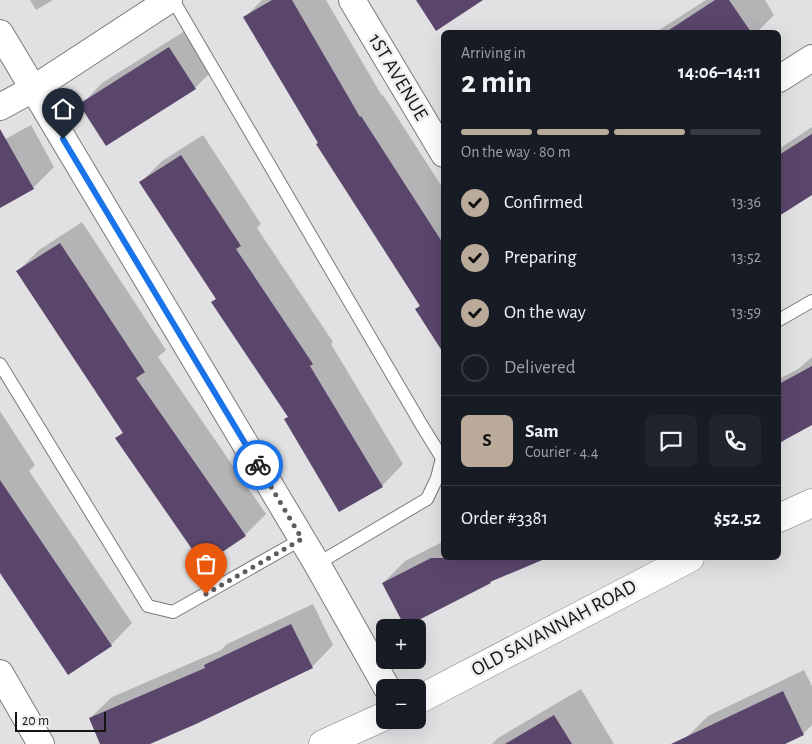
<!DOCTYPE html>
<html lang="en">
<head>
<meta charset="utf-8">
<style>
	:root { --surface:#171b24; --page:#20242c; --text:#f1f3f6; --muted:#9ea1a6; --line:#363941; --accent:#b9aa9a }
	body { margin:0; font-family:"Alegreya Sans",sans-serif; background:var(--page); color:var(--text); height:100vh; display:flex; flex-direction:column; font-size:19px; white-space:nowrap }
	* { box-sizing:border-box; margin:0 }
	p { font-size:16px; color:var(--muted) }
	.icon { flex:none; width:28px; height:28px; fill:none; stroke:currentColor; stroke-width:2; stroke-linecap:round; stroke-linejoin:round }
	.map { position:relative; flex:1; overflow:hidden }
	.details { position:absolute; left:441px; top:30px; width:340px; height:530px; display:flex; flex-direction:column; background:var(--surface); border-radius:8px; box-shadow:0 5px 20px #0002 }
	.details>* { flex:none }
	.fabs { position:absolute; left:376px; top:619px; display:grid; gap:10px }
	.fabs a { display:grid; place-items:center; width:50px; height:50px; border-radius:8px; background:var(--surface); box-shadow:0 5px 20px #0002; font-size:25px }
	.scale { position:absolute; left:15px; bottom:12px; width:91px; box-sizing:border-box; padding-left:5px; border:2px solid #161516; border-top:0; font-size:14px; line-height:18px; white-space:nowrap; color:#161516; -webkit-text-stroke:4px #eeedf0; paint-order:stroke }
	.pin { position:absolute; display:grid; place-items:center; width:42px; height:42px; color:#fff; margin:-51px -21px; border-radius:50% 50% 50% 0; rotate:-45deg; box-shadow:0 0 5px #0007 }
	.pin .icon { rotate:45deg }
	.courier { position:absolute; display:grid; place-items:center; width:50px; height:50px; margin:-25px; border:4px solid #1a73e8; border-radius:50%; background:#fff; color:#222; box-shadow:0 1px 6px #0007 }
	.headline em { font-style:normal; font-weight:700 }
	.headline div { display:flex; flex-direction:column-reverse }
	.headline { display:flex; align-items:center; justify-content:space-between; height:85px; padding:0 20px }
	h1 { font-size:32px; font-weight:700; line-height:38px }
	.bar { display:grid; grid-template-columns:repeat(4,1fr); gap:8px 5px; align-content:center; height:60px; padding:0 20px }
	.bar i { height:6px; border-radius:4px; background:var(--line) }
	.bar .on { background:var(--accent) }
	.bar p { grid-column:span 4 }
	.line { display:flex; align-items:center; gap:12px; padding:0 20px; border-top:1px solid var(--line) }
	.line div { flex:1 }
	.round { display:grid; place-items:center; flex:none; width:52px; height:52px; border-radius:8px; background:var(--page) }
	ol { padding:0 20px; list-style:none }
	li { display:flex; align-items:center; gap:15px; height:55px }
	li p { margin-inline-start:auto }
	li .icon { padding:5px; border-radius:50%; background:var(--accent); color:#111; stroke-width:4 }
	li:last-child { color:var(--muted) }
	li i { width:28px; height:28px; border:2px solid var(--line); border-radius:50% }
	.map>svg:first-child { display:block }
	.shadow { fill:#0003 }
	.building { fill:#5a466b }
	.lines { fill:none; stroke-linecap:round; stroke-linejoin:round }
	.service-casing { stroke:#7b7a7c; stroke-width:14 }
	.minor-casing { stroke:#7b7a7c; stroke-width:28 }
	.tertiary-casing { stroke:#7b7a7c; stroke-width:29 }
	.service { stroke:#fff; stroke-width:12 }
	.minor { stroke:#fff; stroke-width:26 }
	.tertiary { stroke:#fff; stroke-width:28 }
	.done { stroke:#5d5c5e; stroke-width:5; stroke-dasharray:0 9 }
	.route { stroke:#1a73e8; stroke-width:6 }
	.labels { text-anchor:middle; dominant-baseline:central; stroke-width:5; stroke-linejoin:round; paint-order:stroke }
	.street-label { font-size:20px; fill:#161516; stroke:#eeedf0 }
</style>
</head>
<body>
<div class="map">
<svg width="812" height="744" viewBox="0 0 812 744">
	<rect width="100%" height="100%" fill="#e1e0e3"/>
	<!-- shadow -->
	<g class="shadow">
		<path d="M30,0H53L36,10Z"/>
		<path d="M262,0H326L382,96L383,95L444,190V352L417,309L420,305L319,143L245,17Z"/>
		<path d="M706,0H765L774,15L757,32H656Z"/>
		<path d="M191,27L217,66L195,88L81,105L102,83Z"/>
		<path d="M31,125L54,167L33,188L0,207V142Z"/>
		<path d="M812,127V194L779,215V149Z"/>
		<path d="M203,135L261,224L257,228L333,342L331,344L403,464L382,486L285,420L289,416L213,302L217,298L141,182L162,161Z"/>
		<path d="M82,222L166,350L158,357L266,514L245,535L117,438L124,431L18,271L39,250Z"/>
		<path d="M812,357V424L789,436L779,445V379L798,369Z"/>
		<path d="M0,411L35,465L29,471L132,623L111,645L69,673L0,571Z"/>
		<path d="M444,541V558H544L494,579L490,582L383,583L405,561Z"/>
		<path d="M313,604L333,645L312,667L147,744H102L90,718L112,697L221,650L227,644Z"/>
		<path d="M804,670L812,686V725L803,734L782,744H690L687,737L708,716Z"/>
		<path d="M581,689L614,744H492L498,738Z"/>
	</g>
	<!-- building -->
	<g class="building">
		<path d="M272,0H292L360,117L361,116L444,245V354L415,309L420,306L316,144L318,143L243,17Z"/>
		<path d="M416,0H483L436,31Z"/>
		<path d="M715,0H729L751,32H666Z"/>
		<path d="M169,47L196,89L106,146L79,104Z"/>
		<path d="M0,129L34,189L0,208Z"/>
		<path d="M812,134V195L779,216V155Z"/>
		<path d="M181,155L241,246L236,249L313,364L310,366L383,487L339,512L284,419L288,417L211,302L216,299L139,182Z"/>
		<path d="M60,243L145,372L136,378L246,536L203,565L115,438L123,433L16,271Z"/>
		<path d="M812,366V425L779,443V384Z"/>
		<path d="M0,480L112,646L68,675L0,573Z"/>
		<path d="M431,558H547L490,582L491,583L405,627L382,583Z"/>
		<path d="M291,624L313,668L196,724L150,744H100L89,718L205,668L204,665Z"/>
		<path d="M783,691L804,735L785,744H671Z"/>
		<path d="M554,715L572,744H505Z"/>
	</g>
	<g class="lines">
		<!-- service casing -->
		<g class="service-casing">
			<g id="service">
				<path d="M173,0L421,424L442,458L437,478L427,499L317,564"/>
				<path d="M779,320L812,301"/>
				<path d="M0,364L148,606L173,612L302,539"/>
			</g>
		</g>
		<!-- minor casing -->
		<g class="minor-casing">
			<g id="minor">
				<path d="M352,0L444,154"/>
				<path d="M0,33L317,564L387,688"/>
				<path d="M779,79L812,58"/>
				<path d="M0,107L33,89L169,0"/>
				<path d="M0,673L41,744"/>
			</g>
		</g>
		<!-- tertiary casing -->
		<g class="tertiary-casing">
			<g id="tertiary">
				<path d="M779,518L812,503"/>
				<path d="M418,700L690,558"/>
				<path d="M323,744L385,716"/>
			</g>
		</g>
		<!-- service -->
		<use href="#service" class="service"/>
		<!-- minor -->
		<use href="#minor" class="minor"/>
		<!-- tertiary -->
		<use href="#tertiary" class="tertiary"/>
	</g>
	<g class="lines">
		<!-- done -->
		<path class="done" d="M206,594L302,539L258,465"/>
		<!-- route -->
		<path class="route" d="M63,139L258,465"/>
	</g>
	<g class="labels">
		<!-- street labels -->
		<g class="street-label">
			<text transform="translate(398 77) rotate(59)">1ST AVENUE</text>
			<text transform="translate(554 628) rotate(-28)">OLD SAVANNAH ROAD</text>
		</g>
	</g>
</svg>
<div class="fabs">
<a>+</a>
<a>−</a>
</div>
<div class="scale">20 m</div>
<div class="pin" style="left:206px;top:594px;background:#ea580c"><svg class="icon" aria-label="bag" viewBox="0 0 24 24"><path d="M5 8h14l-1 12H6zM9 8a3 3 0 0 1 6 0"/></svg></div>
<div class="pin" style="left:63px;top:139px;background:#1f2937"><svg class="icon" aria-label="home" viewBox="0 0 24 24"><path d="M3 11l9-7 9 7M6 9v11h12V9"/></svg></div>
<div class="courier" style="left:258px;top:465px"><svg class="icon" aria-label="bike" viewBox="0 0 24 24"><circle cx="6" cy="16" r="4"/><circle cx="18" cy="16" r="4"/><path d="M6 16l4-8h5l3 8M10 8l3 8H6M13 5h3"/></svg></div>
<section class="details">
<div class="headline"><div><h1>2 min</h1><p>Arriving in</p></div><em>14:06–14:11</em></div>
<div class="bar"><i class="on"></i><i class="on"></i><i class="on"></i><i></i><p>On the way · 80 m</p></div>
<ol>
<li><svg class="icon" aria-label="check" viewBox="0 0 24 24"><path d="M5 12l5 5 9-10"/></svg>Confirmed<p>13:36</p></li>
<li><svg class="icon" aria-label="check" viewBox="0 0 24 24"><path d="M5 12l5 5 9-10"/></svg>Preparing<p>13:52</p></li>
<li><svg class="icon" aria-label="check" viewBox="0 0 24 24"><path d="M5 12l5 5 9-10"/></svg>On the way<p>13:59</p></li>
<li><i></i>Delivered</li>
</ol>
<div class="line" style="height:90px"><b class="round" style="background:var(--accent);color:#111">S</b><div><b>Sam</b><p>Courier · 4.4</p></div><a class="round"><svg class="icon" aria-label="chat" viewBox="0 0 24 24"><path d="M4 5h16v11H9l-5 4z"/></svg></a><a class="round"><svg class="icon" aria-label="phone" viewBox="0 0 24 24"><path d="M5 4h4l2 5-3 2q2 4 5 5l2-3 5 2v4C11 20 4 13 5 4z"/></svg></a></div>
<div class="line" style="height:65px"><div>Order #3381</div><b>$52.52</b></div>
</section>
</div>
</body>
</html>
